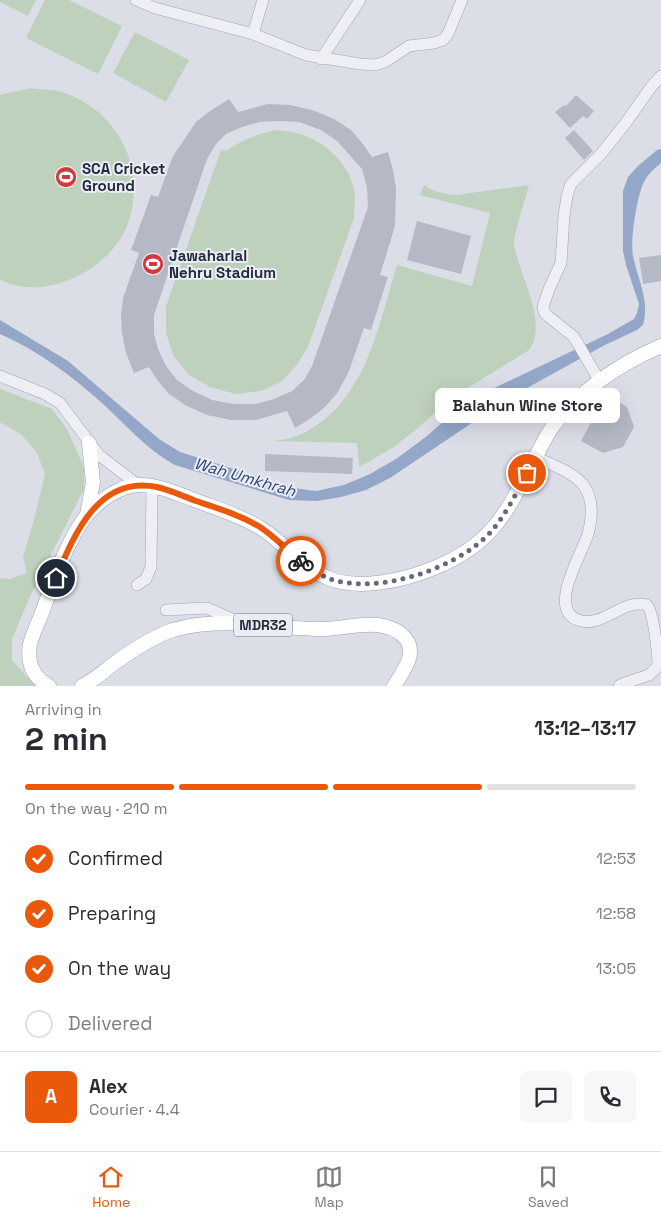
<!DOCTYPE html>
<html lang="en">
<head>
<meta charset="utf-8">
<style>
	:root { --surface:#fff; --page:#f7f7f7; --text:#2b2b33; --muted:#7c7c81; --line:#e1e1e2; --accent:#ea580c }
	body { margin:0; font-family:"Space Grotesk",sans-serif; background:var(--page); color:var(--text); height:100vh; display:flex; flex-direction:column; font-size:19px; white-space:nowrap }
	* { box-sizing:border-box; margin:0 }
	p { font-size:16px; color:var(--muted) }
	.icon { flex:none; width:28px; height:28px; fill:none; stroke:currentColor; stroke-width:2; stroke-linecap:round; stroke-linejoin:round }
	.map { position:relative; height:686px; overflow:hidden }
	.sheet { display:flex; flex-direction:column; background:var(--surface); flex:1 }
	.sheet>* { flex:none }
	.pin { position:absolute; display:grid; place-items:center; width:42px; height:42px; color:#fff; margin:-21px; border:2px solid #fff; border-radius:50%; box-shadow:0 1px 5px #0007 }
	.courier { position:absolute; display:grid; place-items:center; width:50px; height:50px; margin:-25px; border:4px solid #ea580c; border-radius:50%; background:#fff; color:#222; box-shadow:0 1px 6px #0007 }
	.bubble { position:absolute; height:35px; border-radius:8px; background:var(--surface); box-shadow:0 5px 20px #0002; font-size:16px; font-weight:700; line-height:35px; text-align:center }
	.overview em { font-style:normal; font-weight:700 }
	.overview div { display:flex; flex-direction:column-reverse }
	.overview { display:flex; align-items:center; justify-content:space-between; height:85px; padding:0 25px }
	h1 { font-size:32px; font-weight:700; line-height:38px }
	.bar { display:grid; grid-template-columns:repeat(4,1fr); gap:8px 5px; align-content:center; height:60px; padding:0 25px }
	.bar i { height:6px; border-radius:4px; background:var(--line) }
	.bar .selected { background:var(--accent) }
	.bar p { grid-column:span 4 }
	.line { display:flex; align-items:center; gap:12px; padding:0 25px; border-top:1px solid var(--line) }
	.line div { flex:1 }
	.round { display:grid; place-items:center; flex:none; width:52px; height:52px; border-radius:8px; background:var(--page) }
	ol { padding:0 25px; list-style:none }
	li { display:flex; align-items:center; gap:15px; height:55px }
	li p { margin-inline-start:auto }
	li .icon { padding:5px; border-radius:50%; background:var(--accent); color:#fff; stroke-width:4 }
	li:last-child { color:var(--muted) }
	li i { width:28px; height:28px; border:2px solid var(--line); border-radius:50% }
	.dock { display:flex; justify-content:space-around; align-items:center; height:70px; border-top:1px solid var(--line); background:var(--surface); font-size:14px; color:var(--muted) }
	.dock a { display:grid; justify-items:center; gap:2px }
	.dock .selected { color:var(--accent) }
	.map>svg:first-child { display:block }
	.green { fill:#bed1bc }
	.water { fill:#94a7c8 }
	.building { fill:#b5b9c6; fill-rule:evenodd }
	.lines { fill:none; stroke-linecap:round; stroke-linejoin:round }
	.minor-casing { stroke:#a1a4b0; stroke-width:12 }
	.major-casing { stroke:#9aa1b2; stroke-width:15 }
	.minor { stroke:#eeeff5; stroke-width:11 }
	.major { stroke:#fff; stroke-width:14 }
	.done { stroke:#656978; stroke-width:5; stroke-dasharray:0 9 }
	.route { stroke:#ea580c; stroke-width:6 }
	.labels { text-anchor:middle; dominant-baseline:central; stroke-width:4; stroke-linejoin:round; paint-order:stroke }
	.shield { fill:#eaedf4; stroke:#606474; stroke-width:1 }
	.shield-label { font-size:14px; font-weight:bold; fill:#252a3d }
	.poi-label { font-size:15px; font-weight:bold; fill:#252a3d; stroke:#eaedf4; text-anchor:start }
	.water-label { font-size:16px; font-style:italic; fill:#2e4372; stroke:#eaedf4 }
</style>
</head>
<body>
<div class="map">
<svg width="661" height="686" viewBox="0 0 661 686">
	<rect width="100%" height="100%" fill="#dbdee6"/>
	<!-- green -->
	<g class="green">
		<path d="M0,0H36L28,16L0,2Z"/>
		<path d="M45,0H69L122,26L98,74L26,38Z"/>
		<path d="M135,32L189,60L166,102L113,73Z"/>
		<path d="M31,88C41,90 55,89 65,93C119,112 148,171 127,226C111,265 60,294 18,286C12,285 6,282 0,280V95Z"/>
		<path d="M276,130C285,131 294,132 303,135C329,144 354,169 355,198C355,205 354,212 354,218L308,347L296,366L282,381L261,391L236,394L210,387L189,375L174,357L166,333V306L221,150L226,151C242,140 257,134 276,130Z"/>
		<path d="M424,185C434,192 444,194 456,195L529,185C526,196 513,237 514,245C519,275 549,323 529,350L450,399L418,428L394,447L359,467L357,443L273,441C281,440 291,439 299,435C365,406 378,327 397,265L472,286L490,213L420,195Z"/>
		<path d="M0,389L52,409L67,429L84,468V489L29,599L12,639V660L26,676L40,686H0V578L10,579L27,573L23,557L35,516L45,474L37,453L22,435L0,422Z"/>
	</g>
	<!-- water -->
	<path class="water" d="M661,149V163C655,168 649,173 645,180C637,193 630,241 633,256C638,281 650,300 643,325L637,330L603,346L509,398L390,478L366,490L341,497L317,501L289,500L175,465C146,449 126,425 102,403C72,376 37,350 0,334V320L68,361L159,439L180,452L294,488L316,491L344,485L370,474L396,459L427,436L455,411L492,389L608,334L634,319L637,313L639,304L626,265L623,251V191L628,177L638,166L657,150Z"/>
	<!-- building -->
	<g class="building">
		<path d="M576,95L594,111L587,119L583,116L570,128L555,112L564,105L566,106Z"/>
		<path d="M229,99L238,112L268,104L290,105L312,110L334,119L351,130L363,144L372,157L388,152L393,170L396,188L395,226L380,275L388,277L371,330L364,328L349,371L338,392L325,407L311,418L295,428L287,411L256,420H231L207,415L185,405L168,393L158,381L149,367L134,373L126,353L122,333L121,316L123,298L139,253L131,250L151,195L158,197L173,156L196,122L210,111ZM279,121L299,122L321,130L337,141L362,169L367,187L368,207L312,366L304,380L292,391L274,399L256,404H234L212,400L193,391L177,380L166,366L158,349L154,334V315L207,159L216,144L226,134L242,127L260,122Z"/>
		<path d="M574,130L593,151L584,160L565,138Z"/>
		<path d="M417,221L471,236L461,274L407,260Z"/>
		<path d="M661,255V281L643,284L639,258Z"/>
		<path d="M606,394L627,407L634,427L623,447L603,453L581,441Z"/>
		<path d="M265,454L353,458L352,474L265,471Z"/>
	</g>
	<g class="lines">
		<!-- minor casing -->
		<g class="minor-casing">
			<g id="minor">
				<path d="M136,0L155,8L253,34L306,55L360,64L375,65L385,62L409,46L434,43L443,40L448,34L462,0"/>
				<path d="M253,34L263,0"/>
				<path d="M321,59L360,0"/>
				<path d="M0,376L45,394L60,403L99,455L138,485"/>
				<path d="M599,380L574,337L549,317L545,313L543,307L549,289L561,263L564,216L567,196L571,184L601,154L625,124L651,87L661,76"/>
				<path d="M536,457C551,465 574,472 584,486C594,500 592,520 588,534C582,554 547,609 578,620C602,629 623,598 647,605C654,613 658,655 658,666L649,675L622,684L619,686"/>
				<path d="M137,585L146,579L151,567L152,486"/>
				<path d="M166,610L207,608L241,623"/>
			</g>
		</g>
		<!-- major casing -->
		<g class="major-casing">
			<g id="major">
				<path d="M87,515L93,482L89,443"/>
				<path d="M49,686C40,681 32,673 30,662C29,657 29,650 30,644C33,633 39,621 43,610C54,580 67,541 86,516C98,501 120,485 140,485C159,485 175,493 192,499C215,508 239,515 259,527C275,536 287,551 301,561C309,568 319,574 328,578C359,591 405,580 434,568C494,544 507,511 535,458C541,447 546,436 553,426C581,390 619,364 661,346"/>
				<path d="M82,686C95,680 105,670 116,662C134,649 152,637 173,630C220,616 268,628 317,629C337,630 357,623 377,625C387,626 398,630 405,638C418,653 403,672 394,686"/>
			</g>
		</g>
		<!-- minor -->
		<use href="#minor" class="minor"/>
		<!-- major -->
		<use href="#major" class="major"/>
	</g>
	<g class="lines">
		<!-- done -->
		<path class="done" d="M301,561C310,567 320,575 330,579C378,595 455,569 489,534C505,516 516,494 527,473"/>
		<!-- route -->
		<path class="route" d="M56,578C74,535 98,475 157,487C170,490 183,496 196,501C217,508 240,515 260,527C275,537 287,550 301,561"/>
	</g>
	<!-- icons -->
	<defs>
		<g id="stadium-disc" transform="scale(1.125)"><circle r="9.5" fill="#d2393c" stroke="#eaedf4"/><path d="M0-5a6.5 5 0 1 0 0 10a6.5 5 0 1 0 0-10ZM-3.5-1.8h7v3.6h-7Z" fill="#fff"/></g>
	</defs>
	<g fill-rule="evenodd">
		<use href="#stadium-disc" x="66" y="177"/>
		<use href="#stadium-disc" x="153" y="264"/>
	</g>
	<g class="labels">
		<!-- shield labels -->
		<rect class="shield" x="234" y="613.5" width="58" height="23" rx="4"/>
		<g class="shield-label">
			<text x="263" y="625">MDR32</text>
		</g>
		<!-- poi labels -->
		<g class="poi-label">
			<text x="82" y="168">SCA Cricket<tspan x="82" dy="17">Ground</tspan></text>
			<text x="169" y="255">Jawaharlal<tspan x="169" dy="17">Nehru Stadium</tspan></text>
		</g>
		<!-- water labels -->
		<g class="water-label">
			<text transform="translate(245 477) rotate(16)">Wah Umkhrah</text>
		</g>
	</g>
</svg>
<div class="pin" style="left:527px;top:473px;background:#ea580c"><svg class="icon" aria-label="bag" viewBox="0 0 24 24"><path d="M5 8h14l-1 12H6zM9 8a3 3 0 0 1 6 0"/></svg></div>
<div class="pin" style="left:56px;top:578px;background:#1f2937"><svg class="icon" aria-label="home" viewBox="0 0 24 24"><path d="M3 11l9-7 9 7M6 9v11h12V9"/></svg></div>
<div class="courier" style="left:301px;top:561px"><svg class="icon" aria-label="bike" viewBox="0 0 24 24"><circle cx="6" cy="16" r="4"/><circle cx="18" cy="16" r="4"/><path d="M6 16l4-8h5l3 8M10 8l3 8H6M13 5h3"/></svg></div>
<div class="bubble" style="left:435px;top:388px;width:185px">Balahun Wine Store</div>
</div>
<section class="sheet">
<div class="overview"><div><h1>2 min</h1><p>Arriving in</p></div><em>13:12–13:17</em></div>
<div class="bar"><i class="selected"></i><i class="selected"></i><i class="selected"></i><i></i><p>On the way · 210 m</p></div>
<ol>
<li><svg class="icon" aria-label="check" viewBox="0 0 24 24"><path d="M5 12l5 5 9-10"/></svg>Confirmed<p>12:53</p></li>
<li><svg class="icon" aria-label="check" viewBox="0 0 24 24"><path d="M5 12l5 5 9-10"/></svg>Preparing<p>12:58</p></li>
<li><svg class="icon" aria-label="check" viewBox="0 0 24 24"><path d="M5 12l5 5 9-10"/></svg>On the way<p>13:05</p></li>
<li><i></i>Delivered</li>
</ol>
<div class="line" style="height:90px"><b class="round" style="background:var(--accent);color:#fff">A</b><div><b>Alex</b><p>Courier · 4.4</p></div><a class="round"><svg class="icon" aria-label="chat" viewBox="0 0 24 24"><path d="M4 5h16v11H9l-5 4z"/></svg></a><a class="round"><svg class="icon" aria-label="phone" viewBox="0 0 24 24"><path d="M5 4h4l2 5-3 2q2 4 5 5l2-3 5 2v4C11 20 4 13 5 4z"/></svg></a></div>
</section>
<nav class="dock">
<a class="selected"><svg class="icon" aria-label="home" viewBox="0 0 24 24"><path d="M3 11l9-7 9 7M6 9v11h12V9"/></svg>Home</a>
<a><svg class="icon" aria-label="map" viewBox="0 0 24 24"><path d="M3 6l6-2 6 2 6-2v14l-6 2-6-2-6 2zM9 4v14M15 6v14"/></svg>Map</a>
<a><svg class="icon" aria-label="saved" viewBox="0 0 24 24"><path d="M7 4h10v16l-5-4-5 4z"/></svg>Saved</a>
</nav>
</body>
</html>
